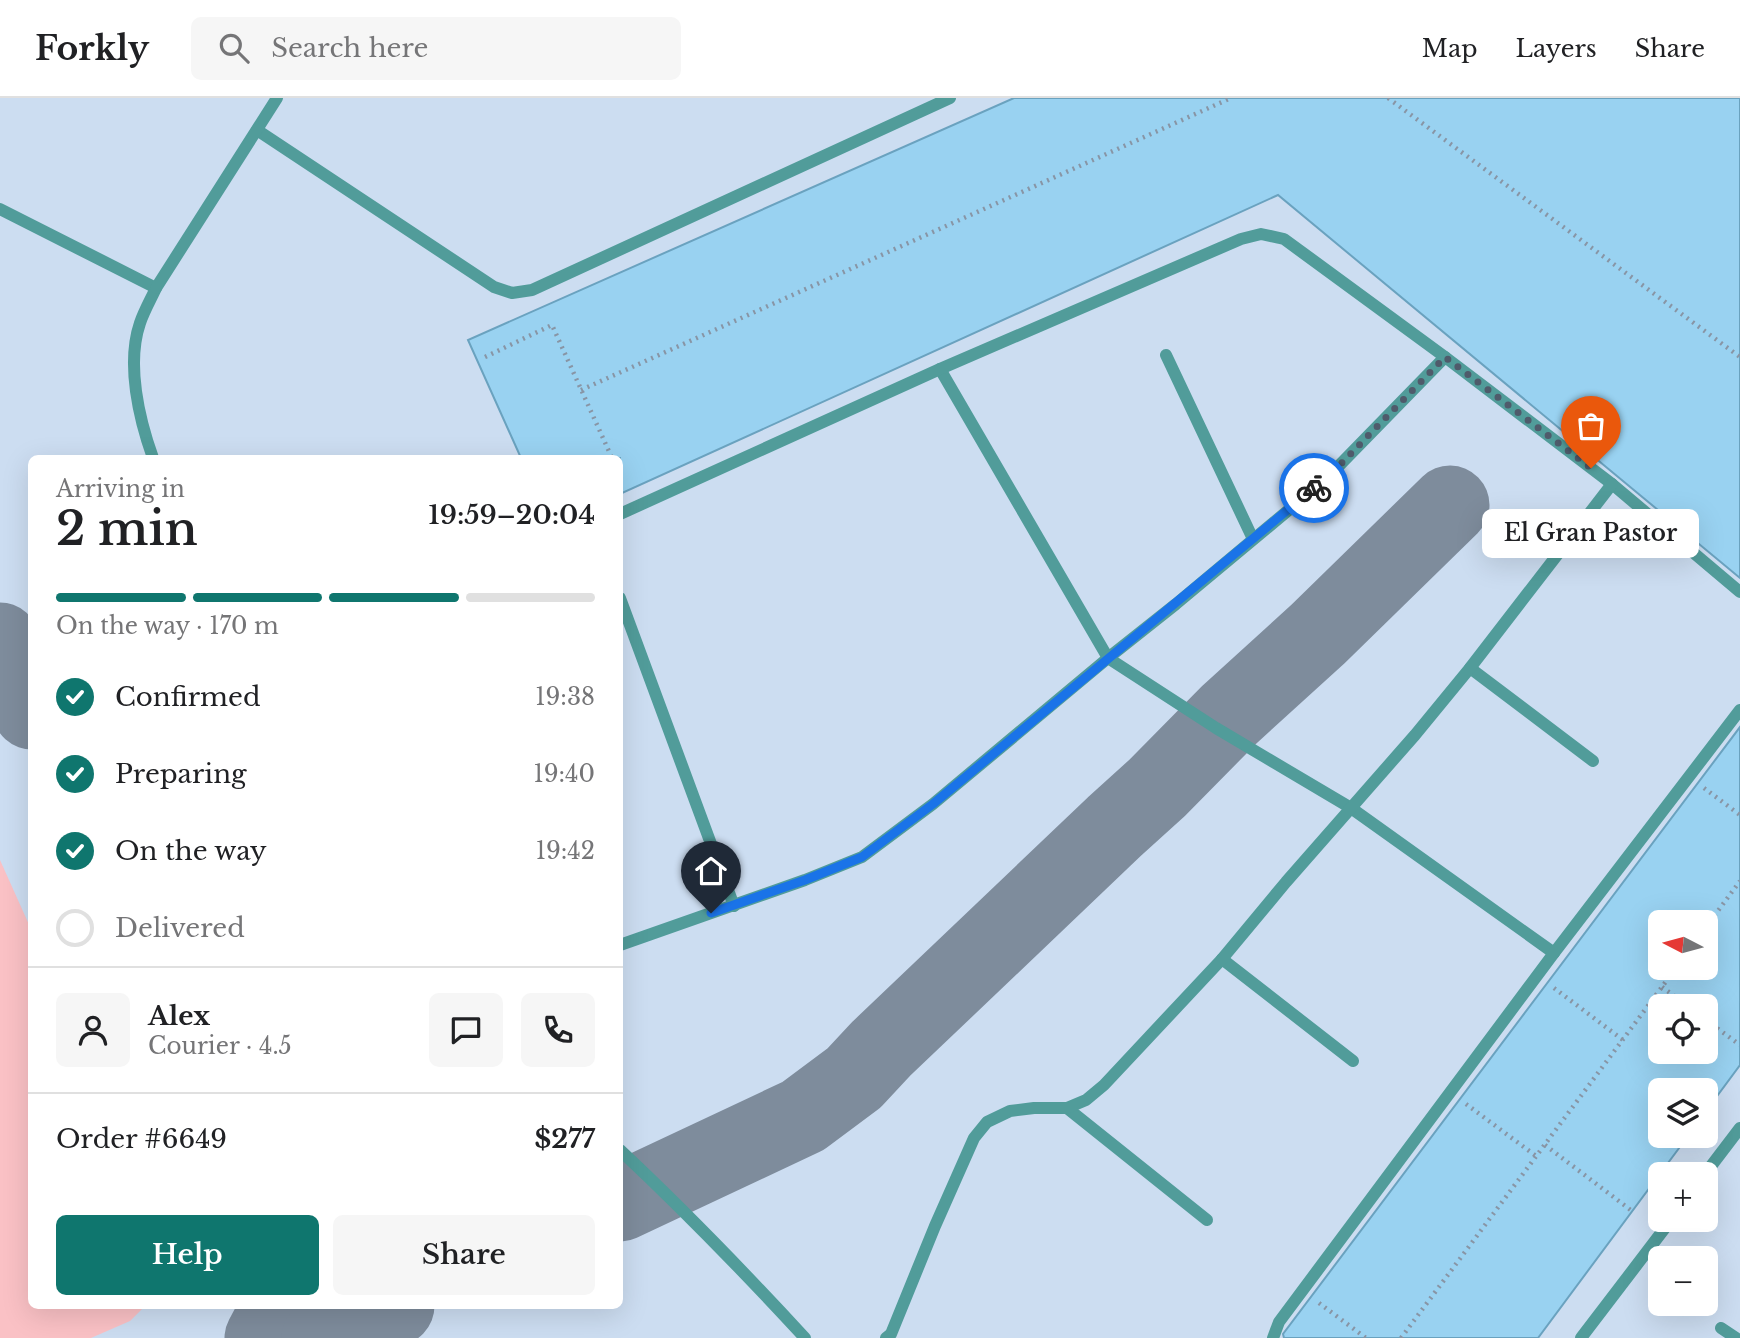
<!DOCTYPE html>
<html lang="en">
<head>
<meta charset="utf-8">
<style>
	:root { --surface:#fff; --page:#f6f6f6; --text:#202124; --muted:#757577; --line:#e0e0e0; --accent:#0f766e }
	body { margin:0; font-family:"Libre Baskerville",serif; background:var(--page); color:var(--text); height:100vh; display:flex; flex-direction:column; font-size:26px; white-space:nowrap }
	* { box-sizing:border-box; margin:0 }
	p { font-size:23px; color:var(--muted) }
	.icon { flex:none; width:38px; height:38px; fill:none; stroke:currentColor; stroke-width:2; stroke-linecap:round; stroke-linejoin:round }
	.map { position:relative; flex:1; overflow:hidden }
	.side { position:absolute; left:28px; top:357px; width:595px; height:854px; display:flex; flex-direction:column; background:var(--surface); border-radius:10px; box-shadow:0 7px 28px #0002 }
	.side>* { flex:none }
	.needle { width:46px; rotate:276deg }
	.fabs { position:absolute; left:1648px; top:812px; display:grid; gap:14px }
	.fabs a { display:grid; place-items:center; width:70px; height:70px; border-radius:10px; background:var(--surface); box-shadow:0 7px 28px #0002; font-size:35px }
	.pin { position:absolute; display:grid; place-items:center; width:60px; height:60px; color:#fff; margin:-72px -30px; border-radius:50% 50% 50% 0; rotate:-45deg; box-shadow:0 0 7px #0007 }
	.pin .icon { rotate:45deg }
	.courier { position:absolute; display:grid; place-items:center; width:70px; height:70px; margin:-35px; border:5px solid #1a73e8; border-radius:50%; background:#fff; color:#222; box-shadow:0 2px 9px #0007 }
	.bubble { position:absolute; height:49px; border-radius:10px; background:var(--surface); box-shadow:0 7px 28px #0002; font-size:23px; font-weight:600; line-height:49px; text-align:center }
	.head em { font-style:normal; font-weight:600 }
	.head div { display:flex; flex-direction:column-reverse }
	.head { display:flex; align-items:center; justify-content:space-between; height:119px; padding:0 28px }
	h1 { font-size:46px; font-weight:600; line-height:52px }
	.bar { display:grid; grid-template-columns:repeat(4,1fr); gap:10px 7px; align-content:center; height:84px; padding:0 28px }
	.bar i { height:9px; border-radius:5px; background:var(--line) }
	.bar .current { background:var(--accent) }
	.bar p { grid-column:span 4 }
	.line { display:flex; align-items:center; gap:18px; padding:0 28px; border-top:2px solid var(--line) }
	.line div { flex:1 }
	.round { display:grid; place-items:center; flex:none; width:74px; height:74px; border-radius:10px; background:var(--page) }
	ol { padding:0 28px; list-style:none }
	li { display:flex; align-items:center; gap:21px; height:77px }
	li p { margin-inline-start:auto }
	li .icon { padding:7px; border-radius:50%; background:var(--accent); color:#fff; stroke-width:4 }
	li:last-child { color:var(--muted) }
	li i { width:38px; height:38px; border:4px solid var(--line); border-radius:50% }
	.action { display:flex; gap:14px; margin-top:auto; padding:14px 28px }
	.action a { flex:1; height:80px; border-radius:10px; background:var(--accent); color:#fff; font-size:28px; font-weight:600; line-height:80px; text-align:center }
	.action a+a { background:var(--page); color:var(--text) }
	header { display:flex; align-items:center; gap:42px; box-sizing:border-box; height:98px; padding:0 35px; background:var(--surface); border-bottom:2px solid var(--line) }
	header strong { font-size:33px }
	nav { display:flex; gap:38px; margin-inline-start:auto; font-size:24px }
	.search { width:490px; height:63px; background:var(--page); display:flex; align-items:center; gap:18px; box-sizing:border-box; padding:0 24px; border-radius:10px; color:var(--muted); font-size:26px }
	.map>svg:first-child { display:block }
	.built { fill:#ccddf1; fill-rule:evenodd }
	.green { fill:#fac1c5 }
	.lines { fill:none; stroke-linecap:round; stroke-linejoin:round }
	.taxiway { stroke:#7e8c9c; stroke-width:79 }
	.building { fill:#99d2f1; stroke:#6aa2bf; stroke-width:2; fill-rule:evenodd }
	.path { stroke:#8895a5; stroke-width:4.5; stroke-dasharray:2 5; stroke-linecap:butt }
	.lane { stroke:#519c9a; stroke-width:12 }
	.done { stroke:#4f5b6b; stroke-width:7; stroke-dasharray:0 12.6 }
	.route { stroke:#1a73e8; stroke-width:9 }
</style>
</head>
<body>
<header>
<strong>Forkly</strong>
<div class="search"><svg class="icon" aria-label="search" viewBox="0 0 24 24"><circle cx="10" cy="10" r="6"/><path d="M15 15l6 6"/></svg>Search here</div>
<nav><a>Map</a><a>Layers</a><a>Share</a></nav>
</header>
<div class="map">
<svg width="1740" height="1240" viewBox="0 0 1740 1240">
	<rect width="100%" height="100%" fill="#dcebfc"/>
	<!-- built -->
	<path class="built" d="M0,0H1740V1240H0ZM32,360H620V1208H32ZM1661,824H1706V870H1661ZM1661,908H1706V954H1661ZM1661,992H1706V1038H1661ZM1661,1076H1706V1122H1661ZM1661,1160H1706V1206H1661Z"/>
	<!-- green -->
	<path class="green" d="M0,762L31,831L32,1208H145L130,1223L91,1240H0Z"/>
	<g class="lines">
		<!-- taxiway -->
		<g class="taxiway">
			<path d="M0,544L32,612"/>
			<path d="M620,1104L803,1018L854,980L881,951L1115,728L1157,690L1229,617L1318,536L1450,407"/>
			<path d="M264,1240L272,1225L276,1208"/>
			<path d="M321,1240L395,1208"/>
		</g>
	</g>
	<!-- building -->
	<g class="building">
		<path d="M1014,0H1740V480L1278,97L620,396V360H521L468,242Z"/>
		<path d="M1740,629V967L1706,1013V992H1661V1038H1688L1538,1240H1284L1283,1236ZM1661,824H1706V870H1661ZM1661,908H1706V954H1661Z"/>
	</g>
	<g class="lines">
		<!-- path -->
		<g class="path">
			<path d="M1388,0L1740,259"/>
			<path d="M485,259L552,227L612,360"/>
			<path d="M581,292L1231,0"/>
			<path d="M1704,690L1740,717"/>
			<path d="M1706,829L1740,783"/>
			<path d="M1662,889L1688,908"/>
			<path d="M1554,890L1623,942"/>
			<path d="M1706,922L1740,947"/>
			<path d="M1466,1006L1536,1058"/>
			<path d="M1545,1047L1632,1113"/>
			<path d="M1319,1205L1366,1240"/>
			<path d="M1401,1240L1676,870"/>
		</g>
		<!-- lane -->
		<g class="lane">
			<path d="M257,32L494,189L512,195L532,192L950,0"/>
			<path d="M0,111L156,190C151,201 144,213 140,225C126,266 139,321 153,360"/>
			<path d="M156,190L277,0"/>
			<path d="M1166,257L1253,441"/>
			<path d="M940,271L1108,560L1216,630L1351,710L1554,855"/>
			<path d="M620,416L940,271L1241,141L1261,136L1284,141L1445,259L1612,386L1740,494"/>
			<path d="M620,500L734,808"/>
			<path d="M1470,570L1593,663"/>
			<path d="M620,847L805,782L862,759L933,706L1108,560L1176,506L1327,380L1445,259"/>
			<path d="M1222,861L1353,963"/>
			<path d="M1067,1010L1207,1122"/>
			<path d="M620,1052C684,1112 745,1175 805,1240"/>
			<path d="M1705,1076L1740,1030"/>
			<path d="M1721,1230L1736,1240"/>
			<path d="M886,1240L891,1236L935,1128L974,1040L987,1024L1010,1013L1034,1010H1067L1086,1002L1104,987L1222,861L1286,784L1415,637L1470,570L1612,386"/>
			<path d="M1273,1240L1279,1224L1554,855L1740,612"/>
			<path d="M1581,1240L1671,1122"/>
		</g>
	</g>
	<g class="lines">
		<!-- done -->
		<path class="done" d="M1314,390L1327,380L1445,259L1591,370"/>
		<!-- route -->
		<path class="route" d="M711,815L805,782L862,759L933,706L1314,390"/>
	</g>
</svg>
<div class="fabs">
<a><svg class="needle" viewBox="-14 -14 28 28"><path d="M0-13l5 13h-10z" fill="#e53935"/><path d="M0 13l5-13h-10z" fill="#757577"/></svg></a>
<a><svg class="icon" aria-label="locate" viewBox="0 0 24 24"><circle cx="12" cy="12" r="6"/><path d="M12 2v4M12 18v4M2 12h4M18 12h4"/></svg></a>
<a><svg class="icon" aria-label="layers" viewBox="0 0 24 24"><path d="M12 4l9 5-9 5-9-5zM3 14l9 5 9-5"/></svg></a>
<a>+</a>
<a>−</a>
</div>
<div class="pin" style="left:1591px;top:370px;background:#ea580c"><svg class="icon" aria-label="bag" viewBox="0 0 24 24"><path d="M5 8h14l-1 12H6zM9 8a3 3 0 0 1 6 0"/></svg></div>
<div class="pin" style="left:711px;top:815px;background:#1f2937"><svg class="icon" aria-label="home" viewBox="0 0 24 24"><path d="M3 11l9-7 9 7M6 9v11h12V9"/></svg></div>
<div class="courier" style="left:1314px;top:390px"><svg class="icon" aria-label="bike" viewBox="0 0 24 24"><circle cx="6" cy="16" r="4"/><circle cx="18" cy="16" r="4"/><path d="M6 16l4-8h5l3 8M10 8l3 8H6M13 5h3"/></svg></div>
<div class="bubble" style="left:1482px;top:411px;width:217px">El Gran Pastor</div>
<section class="side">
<div class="head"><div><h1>2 min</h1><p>Arriving in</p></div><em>19:59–20:04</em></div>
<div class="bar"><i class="current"></i><i class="current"></i><i class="current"></i><i></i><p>On the way · 170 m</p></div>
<ol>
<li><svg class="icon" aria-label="check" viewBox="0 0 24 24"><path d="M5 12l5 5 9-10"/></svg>Confirmed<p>19:38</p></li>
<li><svg class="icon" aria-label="check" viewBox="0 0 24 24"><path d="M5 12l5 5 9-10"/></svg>Preparing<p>19:40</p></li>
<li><svg class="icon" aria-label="check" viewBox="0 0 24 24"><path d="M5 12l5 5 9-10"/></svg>On the way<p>19:42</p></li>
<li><i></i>Delivered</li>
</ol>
<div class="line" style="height:126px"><a class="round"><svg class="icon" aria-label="person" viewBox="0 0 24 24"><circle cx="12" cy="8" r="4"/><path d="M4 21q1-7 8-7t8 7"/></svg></a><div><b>Alex</b><p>Courier · 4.5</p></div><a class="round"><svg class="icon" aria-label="chat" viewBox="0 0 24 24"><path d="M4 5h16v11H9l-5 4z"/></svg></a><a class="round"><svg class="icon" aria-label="phone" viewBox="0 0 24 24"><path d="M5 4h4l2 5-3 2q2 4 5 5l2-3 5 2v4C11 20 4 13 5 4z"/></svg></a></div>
<div class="line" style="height:91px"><div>Order #6649</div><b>$277</b></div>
<div class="action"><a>Help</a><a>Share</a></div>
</section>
</div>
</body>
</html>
